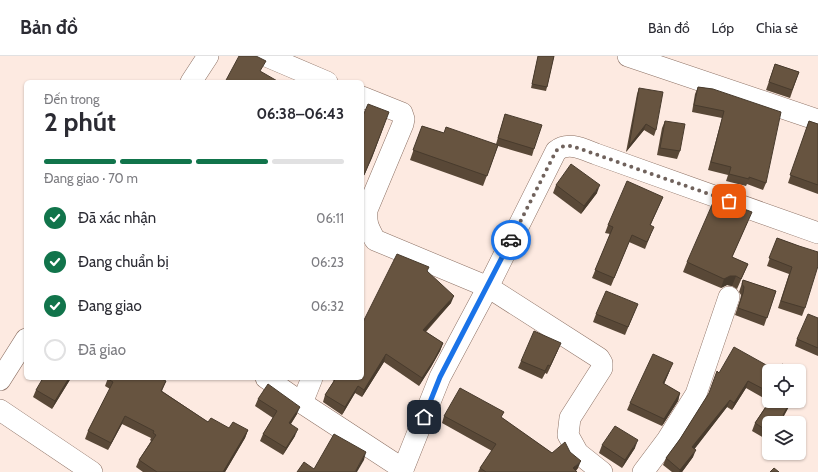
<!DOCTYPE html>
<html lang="vi">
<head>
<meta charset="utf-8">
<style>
	:root { --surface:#fff; --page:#f7f7f7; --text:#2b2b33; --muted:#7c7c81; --line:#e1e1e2; --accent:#11744b }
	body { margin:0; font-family:Cabin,sans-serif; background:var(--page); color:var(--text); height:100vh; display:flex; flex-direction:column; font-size:15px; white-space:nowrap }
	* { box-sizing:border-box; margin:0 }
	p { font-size:13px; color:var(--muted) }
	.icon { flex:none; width:22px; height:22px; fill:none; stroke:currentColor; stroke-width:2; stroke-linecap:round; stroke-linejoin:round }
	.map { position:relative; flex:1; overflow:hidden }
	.side { position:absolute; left:24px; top:24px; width:340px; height:300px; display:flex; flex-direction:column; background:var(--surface); border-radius:6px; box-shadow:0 1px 3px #0004 }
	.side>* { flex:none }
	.buttons { position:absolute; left:762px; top:308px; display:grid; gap:8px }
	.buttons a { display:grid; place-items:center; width:44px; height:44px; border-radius:6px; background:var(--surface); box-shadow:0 1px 3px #0004; font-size:20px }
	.pin { position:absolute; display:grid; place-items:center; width:34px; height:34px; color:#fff; margin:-17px; border-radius:8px; box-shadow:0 2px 6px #0006 }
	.courier { position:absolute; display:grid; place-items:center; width:40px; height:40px; margin:-20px; border:3px solid #1a73e8; border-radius:50%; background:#fff; color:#222; box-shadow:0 1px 5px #0007 }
	.overview em { font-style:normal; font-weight:700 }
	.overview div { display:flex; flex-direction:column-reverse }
	.overview { display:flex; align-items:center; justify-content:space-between; height:68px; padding:0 20px }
	h1 { font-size:26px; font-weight:700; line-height:30px }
	.bar { display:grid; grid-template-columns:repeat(4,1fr); gap:6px 4px; align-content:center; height:48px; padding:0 20px }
	.bar i { height:5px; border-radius:3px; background:var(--line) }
	.bar .active { background:var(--accent) }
	.bar p { grid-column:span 4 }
	ol { padding:0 20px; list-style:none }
	li { display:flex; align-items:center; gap:12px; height:44px }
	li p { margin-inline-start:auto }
	li .icon { padding:4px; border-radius:50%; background:var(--accent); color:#fff; stroke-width:4 }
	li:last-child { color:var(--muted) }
	li i { width:22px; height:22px; border:2px solid var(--line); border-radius:50% }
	header { display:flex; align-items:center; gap:24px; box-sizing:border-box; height:56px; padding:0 20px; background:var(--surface); border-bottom:1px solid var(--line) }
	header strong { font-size:19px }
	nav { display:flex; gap:22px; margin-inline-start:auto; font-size:14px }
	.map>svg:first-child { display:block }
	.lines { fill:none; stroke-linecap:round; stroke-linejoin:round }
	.minor-casing { stroke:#8d7164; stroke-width:22 }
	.minor { stroke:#fff; stroke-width:21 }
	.wall { fill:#594837 }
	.shaded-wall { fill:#483b2d }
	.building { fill:#675440; stroke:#483b2d }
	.done { stroke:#70625c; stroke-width:4; stroke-dasharray:0 7.2 }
	.route { stroke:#1a73e8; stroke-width:5 }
</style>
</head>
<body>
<header>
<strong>Bản đồ</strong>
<nav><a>Bản đồ</a><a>Lớp</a><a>Chia sẻ</a></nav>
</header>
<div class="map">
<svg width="818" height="416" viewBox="0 0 818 416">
	<rect width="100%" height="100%" fill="#fdeae1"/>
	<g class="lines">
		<!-- minor casing -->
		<g class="minor-casing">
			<g id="minor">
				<path d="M266,0L327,26"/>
				<path d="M628,0L818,64"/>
				<path d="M191,26L208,0"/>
				<path d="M362,41L402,57L404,63L403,68L367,154C366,168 368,171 375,184L488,231L599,302L602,307V312L570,362L568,379L578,397L602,416"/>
				<path d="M266,322L302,347L403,413"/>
				<path d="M0,324L26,283"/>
				<path d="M302,347L312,322"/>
				<path d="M0,354L92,416"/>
				<path d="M402,416L440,321L488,231L556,95C568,85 583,93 596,98L818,177"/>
				<path d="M643,416L667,384L696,338L729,241"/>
			</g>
		</g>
		<!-- minor -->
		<use href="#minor" class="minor"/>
	</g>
	<!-- wall -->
	<g class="wall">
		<path d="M538,0H554L547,31L546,35L531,32Z"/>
		<path d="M775,8L799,16L790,42L766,34Z"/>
		<path d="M698,31L713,33L766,127L763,134L747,128L746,130L726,125L728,119L708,114L722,62L692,56L695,38Z"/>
		<path d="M639,32L656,74L654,80L644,74L626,96L637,38Z"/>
		<path d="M505,58L534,93L532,100L498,90L483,130L410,104L422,70L444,77L496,88Z"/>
		<path d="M665,65L680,95L677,103L657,99L662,72Z"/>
		<path d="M809,65L818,68V138L788,127Z"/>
		<path d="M556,129L597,137L581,158L553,137Z"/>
		<path d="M663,141L650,169L651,178L645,193L629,186L611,230L592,222L610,178L605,177L608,169Z"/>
		<path d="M748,165L732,201L748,208L737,233L732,230L727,229L721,232L683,216L687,206Z"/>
		<path d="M777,182L799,190L805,252L802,260L778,252L789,218L767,210Z"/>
		<path d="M427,216L451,247L426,276L443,287L440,295L431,311L419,330L384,306L362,341L355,337L342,359L323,346L325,339L334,325L331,323L332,322H362Z"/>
		<path d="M743,224L776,235L764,270L735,259L740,244L741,239L739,236Z"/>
		<path d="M635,255L625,279L593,266L596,258Z"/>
		<path d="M818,262V300L795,290L797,283Z"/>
		<path d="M558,294L547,318L545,317L542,323L518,312L521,305Z"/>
		<path d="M670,314L664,328L680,337L678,345L662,370L627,354L630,347Z"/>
		<path d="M769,315V345L746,332L732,354L727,351L694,393L693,401L682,416H672L663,409L666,402L680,383L709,338L719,317Z"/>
		<path d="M71,322L52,353L33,341L36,334Z"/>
		<path d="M108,322L166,325L162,335L208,366L229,372L248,374L245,382L225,416H143L136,411L139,404L151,385L150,384L151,382L122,368L108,394L85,383L88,375L110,333L105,330Z"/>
		<path d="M258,343L297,358L291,368L295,380L283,399L260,385L263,378L273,362L255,350Z"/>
		<path d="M769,345H792L784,360L785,361L783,367H769V385L752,375L755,367Z"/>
		<path d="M444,360L502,362L552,397L578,412L576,415L577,416H478L480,412L492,395L442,367Z"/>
		<path d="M602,389L635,392L622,412L599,397Z"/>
	</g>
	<!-- shaded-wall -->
	<g class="shaded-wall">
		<path d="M389,56L372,102L362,124L364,119Z"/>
		<path d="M646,68L644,74L626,96L629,90Z"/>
		<path d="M600,129L597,137L581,158L584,150Z"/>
		<path d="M663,141L660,148L647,177L650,169Z"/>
		<path d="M730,220H736L732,230L727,229L721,232L724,223Z"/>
		<path d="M454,240L451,247L420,281L423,274Z"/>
		<path d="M443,287L440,295L431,311L419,330L422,322Z"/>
		<path d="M561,287L558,294L547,318L550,310Z"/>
		<path d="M386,298L384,306L362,341L364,334Z"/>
		<path d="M673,307L661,335L663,327Z"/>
		<path d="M548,309L545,317L542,323L545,315Z"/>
		<path d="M805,321L802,328L799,334V331Z"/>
		<path d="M69,322H71L52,353L55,345Z"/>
		<path d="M748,325L746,332L732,354L734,347Z"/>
		<path d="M358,330L355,337L342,359L345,351Z"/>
		<path d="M680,337L678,345L662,370L664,363Z"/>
		<path d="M730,344L727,351L690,399L692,391Z"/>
		<path d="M791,345H792L780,366L783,359Z"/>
		<path d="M300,351L297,358L286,375L289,367Z"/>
		<path d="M125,360L122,368L108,394L111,387Z"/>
		<path d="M298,373L295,380L283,399L286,392Z"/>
		<path d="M248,374L245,382L225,416H223Z"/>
		<path d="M638,384L635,392L622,412L625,404Z"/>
		<path d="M696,394L693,401L682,416H679L680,414Z"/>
		<path d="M366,396L364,404L357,416H355Z"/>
		<path d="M581,405L578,412L574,416L573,412Z"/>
	</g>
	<!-- building -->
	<g class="building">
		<path d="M239,0H256L266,5L260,15L279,26H225Z"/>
		<path d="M538,0H554L547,31L532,28Z"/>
		<path d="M775,8L799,16L792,34L769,26Z"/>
		<path d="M698,31L713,33L781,56L766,127L749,121V123L729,118L731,111L711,106L724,55L694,49Z"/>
		<path d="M639,32L663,36L656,74L646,68L629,90Z"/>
		<path d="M368,48L389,56L374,95L364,119L362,118V62Z"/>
		<path d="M505,58L542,69L534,93L498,82Z"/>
		<path d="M665,65L685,68L680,95L660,92Z"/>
		<path d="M809,65L818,68V129L790,119Z"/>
		<path d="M422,70L444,77L446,71L498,89L487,120L413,94Z"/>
		<path d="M571,108L600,129L584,150L556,129Z"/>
		<path d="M627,125L663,141L650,169L654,171L647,186L632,179L614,222L595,214L613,171L608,169Z"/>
		<path d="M715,142L752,156L732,201L748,208L741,223L736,220H730L724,223L687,206Z"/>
		<path d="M777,182L799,190L818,196V210L805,252L781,245L792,211L769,202Z"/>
		<path d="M397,198L429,211L427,215L454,240L423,274L443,287L434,304L422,322L386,298L364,334L358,330L345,351L325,339L336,322H362V268Z"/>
		<path d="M743,224L776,235L767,262L738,252L743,237L744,231L742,228Z"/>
		<path d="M606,235L638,248L628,271L596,258Z"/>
		<path d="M808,258L818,262V292L797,283Z"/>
		<path d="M534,275L561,287L550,310L548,309L545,315L521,305Z"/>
		<path d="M734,291L777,315H769V336L748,325L734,347L730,344L692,391L696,394L680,414L666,402L680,383L709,337L717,315L719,317Z"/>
		<path d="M653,298L673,307L663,327L680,337L664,363L630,347Z"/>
		<path d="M782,308L794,315H778Z"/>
		<path d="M799,318L805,321L799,331Z"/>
		<path d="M43,322H69L55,345L36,334Z"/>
		<path d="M108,322H160L166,325L161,335L208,366L211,362L229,372L233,366L248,374L223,416H157L139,404L156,379L153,377L154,375L125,360L111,387L88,375L113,326L108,323Z"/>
		<path d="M268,328L300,351L289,367L298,373L286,392L263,378L277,355L258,343Z"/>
		<path d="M460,332L504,356L501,361L552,397L565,386L570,396L581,405L573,412L577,416H486L480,412L496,388L444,360Z"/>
		<path d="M770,345H791L783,359L785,361L781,367H769V376L755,367Z"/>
		<path d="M615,370L638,384L625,404L602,389Z"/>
		<path d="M334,378L366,396L355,416H297L304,406L314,413Z"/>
		<path d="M774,412L779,416H770Z"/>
	</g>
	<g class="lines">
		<!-- done -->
		<path class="done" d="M511,184L556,95L560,92L564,90H572L729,145"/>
		<!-- route -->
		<path class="route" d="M424,361L440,321L511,184"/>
	</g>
</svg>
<div class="buttons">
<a><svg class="icon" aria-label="locate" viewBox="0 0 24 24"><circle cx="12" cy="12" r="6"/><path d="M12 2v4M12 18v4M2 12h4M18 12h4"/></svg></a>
<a><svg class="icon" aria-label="layers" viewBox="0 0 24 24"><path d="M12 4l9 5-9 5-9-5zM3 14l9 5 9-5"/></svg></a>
</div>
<div class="pin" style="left:729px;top:145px;background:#ea580c"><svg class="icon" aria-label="bag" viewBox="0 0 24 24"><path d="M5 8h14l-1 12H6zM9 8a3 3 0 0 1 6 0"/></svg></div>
<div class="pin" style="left:424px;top:361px;background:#1f2937"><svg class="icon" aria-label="home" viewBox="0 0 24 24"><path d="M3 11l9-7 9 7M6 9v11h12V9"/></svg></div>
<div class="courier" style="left:511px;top:184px"><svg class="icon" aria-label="car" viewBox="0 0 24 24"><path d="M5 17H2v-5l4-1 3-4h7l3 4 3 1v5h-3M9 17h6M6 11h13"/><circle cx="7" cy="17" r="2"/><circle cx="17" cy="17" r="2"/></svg></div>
<section class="side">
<div class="overview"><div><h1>2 phút</h1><p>Đến trong</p></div><em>06:38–06:43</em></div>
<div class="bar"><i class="active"></i><i class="active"></i><i class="active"></i><i></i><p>Đang giao · 70 m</p></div>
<ol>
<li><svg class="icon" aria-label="check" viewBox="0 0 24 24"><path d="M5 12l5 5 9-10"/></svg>Đã xác nhận<p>06:11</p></li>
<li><svg class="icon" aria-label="check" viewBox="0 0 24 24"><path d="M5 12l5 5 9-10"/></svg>Đang chuẩn bị<p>06:23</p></li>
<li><svg class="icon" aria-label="check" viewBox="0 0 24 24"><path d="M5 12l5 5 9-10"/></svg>Đang giao<p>06:32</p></li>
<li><i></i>Đã giao</li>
</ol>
</section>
</div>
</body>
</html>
